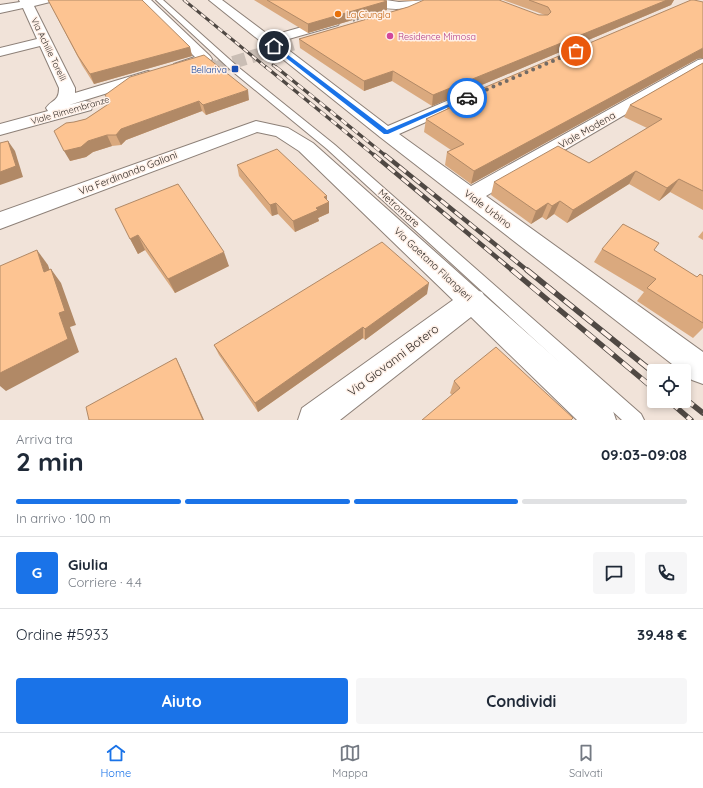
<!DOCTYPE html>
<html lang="it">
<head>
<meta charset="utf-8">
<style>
	:root { --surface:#fff; --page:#f6f6f7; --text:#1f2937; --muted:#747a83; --line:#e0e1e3; --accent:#1a73e8 }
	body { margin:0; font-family:Quicksand,sans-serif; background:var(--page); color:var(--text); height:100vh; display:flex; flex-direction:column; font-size:15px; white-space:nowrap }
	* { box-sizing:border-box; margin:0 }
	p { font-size:13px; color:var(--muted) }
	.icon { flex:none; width:22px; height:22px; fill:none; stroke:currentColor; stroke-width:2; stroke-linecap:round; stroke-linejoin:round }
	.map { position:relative; height:420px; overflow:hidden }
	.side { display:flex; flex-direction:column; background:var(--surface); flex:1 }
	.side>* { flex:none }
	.tools { position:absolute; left:647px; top:364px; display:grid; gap:8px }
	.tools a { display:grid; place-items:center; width:44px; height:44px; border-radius:4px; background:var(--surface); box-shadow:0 2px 6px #0003; font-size:20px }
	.pin { position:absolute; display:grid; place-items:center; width:34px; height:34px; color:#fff; margin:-17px; border:2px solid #fff; border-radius:50%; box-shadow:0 1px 4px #0007 }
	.courier { position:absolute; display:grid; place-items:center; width:40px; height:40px; margin:-20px; border:3px solid #1a73e8; border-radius:50%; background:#fff; color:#222; box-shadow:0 1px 5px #0007 }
	.summary em { font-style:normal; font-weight:700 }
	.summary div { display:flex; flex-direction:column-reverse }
	.summary { display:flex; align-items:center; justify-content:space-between; height:68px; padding:0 16px }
	h1 { font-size:26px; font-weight:700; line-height:30px }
	.bar { display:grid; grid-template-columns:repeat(4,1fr); gap:6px 4px; align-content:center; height:48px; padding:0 16px }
	.bar i { height:5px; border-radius:3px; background:var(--line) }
	.bar .current { background:var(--accent) }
	.bar p { grid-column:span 4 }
	.line { display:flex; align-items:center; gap:10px; padding:0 16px; border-top:1px solid var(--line) }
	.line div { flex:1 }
	.round { display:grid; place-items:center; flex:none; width:42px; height:42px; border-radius:4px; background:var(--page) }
	.button { display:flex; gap:8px; margin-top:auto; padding:8px 16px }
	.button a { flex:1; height:46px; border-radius:4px; background:var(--accent); color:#fff; font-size:16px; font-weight:700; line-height:46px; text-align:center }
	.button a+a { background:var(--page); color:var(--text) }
	.dock { display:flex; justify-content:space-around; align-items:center; height:56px; border-top:1px solid var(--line); background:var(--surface); font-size:11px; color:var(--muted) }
	.dock a { display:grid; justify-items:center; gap:2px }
	.dock .current { color:var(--accent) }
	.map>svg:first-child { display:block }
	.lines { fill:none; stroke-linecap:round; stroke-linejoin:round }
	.street-tunnel-far1 { stroke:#cabeb5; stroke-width:13; stroke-dasharray:13 6; stroke-linecap:butt }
	.street-tunnel { stroke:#cabeb5; stroke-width:17; stroke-dasharray:17 8; stroke-linecap:butt }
	.lane-casing { stroke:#8d8078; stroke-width:2 }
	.street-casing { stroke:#8d8078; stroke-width:2 }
	.path { stroke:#998f88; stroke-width:1.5; stroke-dasharray:2 2; stroke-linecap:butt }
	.lane { fill:#fff; fill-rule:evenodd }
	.street { fill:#fff; fill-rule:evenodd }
	.rail-far3-casing { stroke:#504944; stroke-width:3 }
	.rail-far2-casing { stroke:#504944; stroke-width:3.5 }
	.rail-far1-casing { stroke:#504944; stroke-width:4.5 }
	.rail-casing { stroke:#504944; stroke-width:5.5 }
	.rail-far3 { stroke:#fff0e7; stroke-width:2; stroke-dasharray:5.5; stroke-linecap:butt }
	.rail-far2 { stroke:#fff0e7; stroke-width:2.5; stroke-dasharray:7; stroke-linecap:butt }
	.rail-far1 { stroke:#fff0e7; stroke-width:3; stroke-dasharray:9; stroke-linecap:butt }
	.rail { stroke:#fff0e7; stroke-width:4; stroke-dasharray:12; stroke-linecap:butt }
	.wall { fill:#daa97e }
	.shaded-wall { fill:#b18966 }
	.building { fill:#fdc492; stroke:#b18966 }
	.route { fill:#1a73e8 }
	.done { stroke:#736b65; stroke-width:4; stroke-dasharray:0 7.2 }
	.food-dot { fill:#e8710a; stroke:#fff0e7; stroke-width:1.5 }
	.hotel-dot { fill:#d1479c; stroke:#fff0e7; stroke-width:1.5 }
	.transit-dot { fill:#1a4fb4; stroke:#fff0e7; stroke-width:1.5 }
	.labels { text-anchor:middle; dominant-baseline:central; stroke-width:3; stroke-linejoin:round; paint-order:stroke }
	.far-food-label { font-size:9px; fill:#c56008; stroke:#fff0e7; text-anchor:start }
	.far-hotel-label { font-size:9px; fill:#b23c85; stroke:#fff0e7; text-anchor:start }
	.far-street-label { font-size:9px; fill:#2f2a26; stroke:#fff0e7 }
	.far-transit-label { font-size:9px; fill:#164399; stroke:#fff0e7; text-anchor:end }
	.street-label { font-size:10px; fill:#2f2a26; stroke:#fff0e7 }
	.near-street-label { font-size:12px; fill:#2f2a26; stroke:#fff0e7 }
</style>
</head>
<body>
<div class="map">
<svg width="703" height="420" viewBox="0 0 703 420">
	<rect width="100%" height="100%" fill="#f1e3d9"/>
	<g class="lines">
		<!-- street-tunnel-far1 -->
		<path class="street-tunnel-far1" d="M215,68L293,44"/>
		<!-- street-tunnel -->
		<path class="street-tunnel" d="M209,70L218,67"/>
		<!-- lane casing -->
		<g class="lane-casing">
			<path id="lane" d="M156,0H163L238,67L335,145L641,414L644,420H622L327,149L232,71Z"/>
		</g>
		<!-- street casing -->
		<g class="street-casing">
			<g id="street">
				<path d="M19,0H52L50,2L34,6L75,88V93L148,71L153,73L156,76L153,79L69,105L85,101L91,102L93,106L91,110L0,135V124L48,111L46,108C52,99 59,102 59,88L40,46L0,56V48L37,39L23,8L0,13V5L20,2Z"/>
				<path d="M138,0H151L210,56L212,59L210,62L179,71L174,70L172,67L174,64L195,57Z"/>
				<path d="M209,0H222L270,36L334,18L338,19L340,22L338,25L278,42L388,126L470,91L476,89L482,91L484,94L482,97L399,134L471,186L698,60L703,59V69L486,196L703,352V384L692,380L684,374V371H681L380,137Z"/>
				<path d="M369,0H386L399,2L428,0L430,2L428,4L424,5C410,9 379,13 369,0Z"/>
				<path d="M256,121L288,128L313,143L479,291L482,292L484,295L612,408L616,420H577L471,317L340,420H298L302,408L453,300L299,151L276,136L257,132L0,229V212Z"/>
			</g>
		</g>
		<!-- path -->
		<path class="path" d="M353,21L365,17"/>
		<!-- lane -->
		<use href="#lane" class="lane"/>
		<!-- street -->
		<use href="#street" class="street"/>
		<!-- rail-far3 casing -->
		<g class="rail-far3-casing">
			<g id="rail-far3">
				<path d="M184,0L267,68"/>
				<path d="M273,65L277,68"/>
			</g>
		</g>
		<!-- rail-far2 casing -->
		<g class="rail-far2-casing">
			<g id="rail-far2">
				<path d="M266,67L375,156"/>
				<path d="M276,67L386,156"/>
			</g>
		</g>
		<!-- rail-far1 casing -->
		<g class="rail-far1-casing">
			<g id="rail-far1">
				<path d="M374,155L513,271"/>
				<path d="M385,155L528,271"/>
			</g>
		</g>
		<!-- rail casing -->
		<g class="rail-casing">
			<g id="rail">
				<path d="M512,270L654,389"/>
				<path d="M527,270L654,373"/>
				<path d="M684,398L703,413"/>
				<path d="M669,401L691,420"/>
			</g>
		</g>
		<!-- rail-far3 -->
		<use href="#rail-far3" class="rail-far3"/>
		<!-- rail-far2 -->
		<use href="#rail-far2" class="rail-far2"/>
		<!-- rail-far1 -->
		<use href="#rail-far1" class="rail-far1"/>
		<!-- rail -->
		<use href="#rail" class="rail"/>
	</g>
	<!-- wall -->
	<g class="wall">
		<path d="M48,0L190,47L192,56L94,84L82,65Z"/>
		<path d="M254,0H383L387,1V10L308,33Z"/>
		<path d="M391,0H417L413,1Z"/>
		<path d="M503,0H674L671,5L432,106L392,81L364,91L300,48L299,39L408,7L545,15Z"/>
		<path d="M697,59L471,184L445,165L447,152L451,150L424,132L426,119L447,109L448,103Z"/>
		<path d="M703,63V210L670,192L659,201L629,184L567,223L554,214L546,220L542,217L531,224L491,195L494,182L589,163L647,128L624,117L630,105Z"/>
		<path d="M105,95L249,100L206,115L202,111L126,140L121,145L112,146L93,152L86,157L70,161L74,122L86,119L109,104Z"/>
		<path d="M237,165L327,196V200L329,202V213L318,218L319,221L295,232L278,214L272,216L239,176Z"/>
		<path d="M115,209L229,266L175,293L145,250L138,254Z"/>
		<path d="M703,231V240L698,237Z"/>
		<path d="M602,249L654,251L697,277L703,276V328L693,338L637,301L644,292L594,262Z"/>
		<path d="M427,294L365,340L363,338L258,412L219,355L214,345Z"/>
		<path d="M454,381L571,420L452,395L450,393Z"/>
	</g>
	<!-- shaded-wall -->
	<g class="shaded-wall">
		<path d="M667,0H674L671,5L432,106L433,95Z"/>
		<path d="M387,1V10L308,33V24Z"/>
		<path d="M190,47L192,56L94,84L90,74Z"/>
		<path d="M703,48V58L697,59L471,184L474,171Z"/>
		<path d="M393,71L392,81L364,91V81Z"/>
		<path d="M248,90L249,100L206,115L203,105Z"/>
		<path d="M199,101L202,111L126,140L121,145L116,135L121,129Z"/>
		<path d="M107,135L112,146L93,152L86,157L70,161L64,151L88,141Z"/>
		<path d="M8,141L15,151L23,177L0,185V172Z"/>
		<path d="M636,171L629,184L567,223L573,210Z"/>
		<path d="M679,179L670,192L659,201L667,188Z"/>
		<path d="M327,196V202H329V213L318,218L319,221L295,232L293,221L316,208L324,197Z"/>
		<path d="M560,201L554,214L546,220L552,206Z"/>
		<path d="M276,203L278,214L272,216L270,205Z"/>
		<path d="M548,203L542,217L531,224L536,211Z"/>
		<path d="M138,235L145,250L138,254L130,239Z"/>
		<path d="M37,250L48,265L55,286L44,272Z"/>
		<path d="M224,252L229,266L175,293L168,279Z"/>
		<path d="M51,269L61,283L76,325L70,327L79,352L6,391L0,386V373Z"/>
		<path d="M429,283L427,294L365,340V329Z"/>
		<path d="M363,327V338L258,412L255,403Z"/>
		<path d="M176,358L181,368L204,420H203Z"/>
	</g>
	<!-- building -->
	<g class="building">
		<path d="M48,0H142L190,47L90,74L78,56Z"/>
		<path d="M267,0H383L387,1L308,24Z"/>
		<path d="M424,0H499L539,15H548L551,12L548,7L529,0H667L433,95L393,71L364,81L299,39L408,7Z"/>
		<path d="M691,0H694L703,2V48L474,171L447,152L464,144L426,119L454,106L448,103Z"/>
		<path d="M204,55L248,90L203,105L199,101L121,129L116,135H107L88,141L81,147L64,151L54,131L66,123L74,122L86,119L110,103L105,95L130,77Z"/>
		<path d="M703,63V191L679,179L667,188L636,171L573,210L560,201L552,206L548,203L536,211L494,182L558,146L589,163L662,119L630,105Z"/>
		<path d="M8,141L16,166L0,172V143Z"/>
		<path d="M277,149L327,196L324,197L329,202L316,208L318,210L293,221L276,203L270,205L237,165Z"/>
		<path d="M178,184L224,252L168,279L138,235L130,239L115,209Z"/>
		<path d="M623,224L659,243L654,250L697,277L700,274L703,276V323L647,288L656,279L602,249Z"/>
		<path d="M382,242L429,283L365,329L363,327L255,403L214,345Z"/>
		<path d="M37,250L44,272L51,269L65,311L59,313L68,339L0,373V266Z"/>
		<path d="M496,347L573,418L571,420H422L460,388L454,381Z"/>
		<path d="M176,358L203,420H89L86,407Z"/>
	</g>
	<!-- route -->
	<path class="route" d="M272,45H275L387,130L465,97L469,98L388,134H384L272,47Z"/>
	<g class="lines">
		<!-- done -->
		<path class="done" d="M467,98L576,51"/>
	</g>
	<!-- markers -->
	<circle class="food-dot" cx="338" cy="14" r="4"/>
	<circle class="hotel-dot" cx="390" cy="36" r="4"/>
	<rect class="transit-dot" x="231" y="65" width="8" height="8" rx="2"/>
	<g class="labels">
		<!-- far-food labels -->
		<g class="far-food-label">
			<text x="346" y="14">La Giungla</text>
		</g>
		<!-- far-hotel labels -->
		<g class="far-hotel-label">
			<text x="398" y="36">Residence Mimosa</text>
		</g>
		<!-- far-street labels -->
		<g class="far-street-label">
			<text transform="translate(49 49) rotate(64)">Via Achille Torelli</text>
			<text transform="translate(70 110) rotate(-16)">Viale Rimembranze</text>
		</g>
		<!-- far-transit labels -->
		<g class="far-transit-label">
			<text x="227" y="69">Bellariva</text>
		</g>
		<!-- street labels -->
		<g class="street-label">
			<text transform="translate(587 130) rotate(-30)">Viale Modena</text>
			<text transform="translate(128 173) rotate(-21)">Via Ferdinando Galiani</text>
			<text transform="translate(399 208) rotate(42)">Metromare</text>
			<text transform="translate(488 209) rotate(37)">Viale Urbino</text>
			<text transform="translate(433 264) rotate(43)">Via Gaetano Filangieri</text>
		</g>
		<!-- near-street labels -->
		<g class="near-street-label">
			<text transform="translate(393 360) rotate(-37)">Via Giovanni Botero</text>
		</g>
	</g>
</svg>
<div class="tools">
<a><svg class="icon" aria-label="locate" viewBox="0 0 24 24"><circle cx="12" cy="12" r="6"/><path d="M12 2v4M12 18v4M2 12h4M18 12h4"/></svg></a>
</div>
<div class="pin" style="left:576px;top:51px;background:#ea580c"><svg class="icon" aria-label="bag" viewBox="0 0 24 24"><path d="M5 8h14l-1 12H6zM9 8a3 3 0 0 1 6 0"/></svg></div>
<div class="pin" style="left:274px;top:46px;background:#1f2937"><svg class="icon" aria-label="home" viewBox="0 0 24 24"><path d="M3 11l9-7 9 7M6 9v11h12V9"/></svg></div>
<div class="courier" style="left:467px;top:98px"><svg class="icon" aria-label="car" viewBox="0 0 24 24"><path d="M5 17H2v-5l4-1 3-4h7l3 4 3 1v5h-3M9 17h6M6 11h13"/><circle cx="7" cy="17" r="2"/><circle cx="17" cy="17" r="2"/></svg></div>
</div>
<section class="side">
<div class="summary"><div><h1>2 min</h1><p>Arriva tra</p></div><em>09:03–09:08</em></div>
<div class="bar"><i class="current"></i><i class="current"></i><i class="current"></i><i></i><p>In arrivo · 100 m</p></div>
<div class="line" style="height:72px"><b class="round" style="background:var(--accent);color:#fff">G</b><div><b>Giulia</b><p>Corriere · 4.4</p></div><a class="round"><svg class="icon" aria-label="chat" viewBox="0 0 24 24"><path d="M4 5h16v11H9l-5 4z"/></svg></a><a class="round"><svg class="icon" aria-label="phone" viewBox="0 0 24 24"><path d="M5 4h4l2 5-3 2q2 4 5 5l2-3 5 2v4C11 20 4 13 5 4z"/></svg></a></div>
<div class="line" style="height:52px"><div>Ordine #5933</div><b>39.48 €</b></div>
<div class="button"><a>Aiuto</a><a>Condividi</a></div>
</section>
<nav class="dock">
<a class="current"><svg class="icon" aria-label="home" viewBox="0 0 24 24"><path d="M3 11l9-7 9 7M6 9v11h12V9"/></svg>Home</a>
<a><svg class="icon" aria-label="map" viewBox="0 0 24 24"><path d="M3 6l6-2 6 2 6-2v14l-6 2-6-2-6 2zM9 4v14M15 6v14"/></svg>Mappa</a>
<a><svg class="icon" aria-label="saved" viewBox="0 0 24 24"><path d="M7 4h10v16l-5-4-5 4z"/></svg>Salvati</a>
</nav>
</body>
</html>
